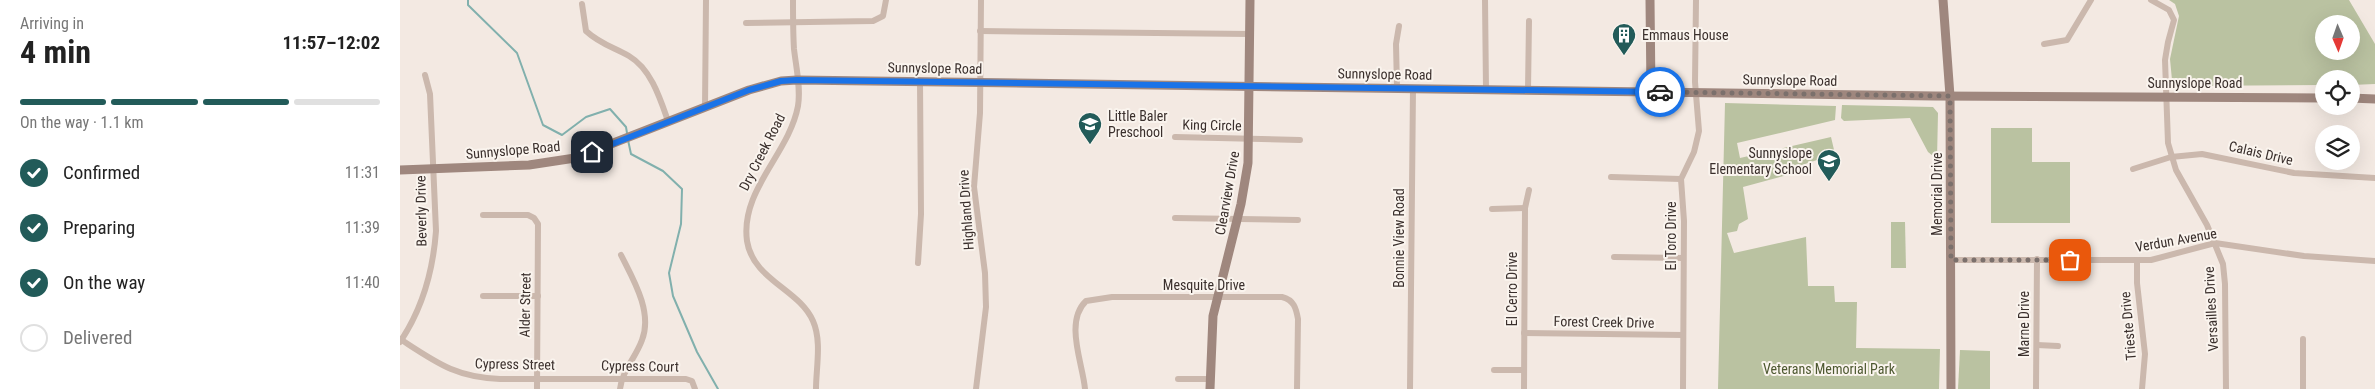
<!DOCTYPE html>
<html lang="en">
<head>
<meta charset="utf-8">
<style>
	:root { --surface:#fff; --page:#f2f2f2; --text:#222; --muted:#767676; --line:#e0e0e0; --accent:#225b59 }
	body { margin:0; font-family:"Roboto Condensed",sans-serif; background:var(--page); color:var(--text); height:100vh; display:flex; flex-direction:column; font-size:19px; white-space:nowrap }
	* { box-sizing:border-box; margin:0 }
	p { font-size:16px; color:var(--muted) }
	.icon { flex:none; width:28px; height:28px; fill:none; stroke:currentColor; stroke-width:2; stroke-linecap:round; stroke-linejoin:round }
	.map { position:relative; flex:1; overflow:hidden }
	.drawer { display:flex; flex-direction:column; background:var(--surface); width:400px }
	.drawer>* { flex:none }
	.needle { width:32px; rotate:178deg }
	.controls { position:absolute; left:1915px; top:15px; display:grid; gap:10px }
	.controls a { display:grid; place-items:center; width:45px; height:45px; border-radius:50%; background:var(--surface); box-shadow:0 5px 20px #0002; font-size:25px }
	.pin { position:absolute; display:grid; place-items:center; width:42px; height:42px; color:#fff; margin:-21px; border-radius:10px; box-shadow:0 2px 8px #0006 }
	.courier { position:absolute; display:grid; place-items:center; width:50px; height:50px; margin:-25px; border:4px solid #1a73e8; border-radius:50%; background:#fff; color:#222; box-shadow:0 1px 6px #0007 }
	.summary em { font-style:normal; font-weight:700 }
	.summary div { display:flex; flex-direction:column-reverse }
	.summary { display:flex; align-items:center; justify-content:space-between; height:85px; padding:0 20px }
	h1 { font-size:32px; font-weight:700; line-height:38px }
	.bar { display:grid; grid-template-columns:repeat(4,1fr); gap:8px 5px; align-content:center; height:60px; padding:0 20px }
	.bar i { height:6px; border-radius:4px; background:var(--line) }
	.bar .selected { background:var(--accent) }
	.bar p { grid-column:span 4 }
	ol { padding:0 20px; list-style:none }
	li { display:flex; align-items:center; gap:15px; height:55px }
	li p { margin-inline-start:auto }
	li .icon { padding:5px; border-radius:50%; background:var(--accent); color:#fff; stroke-width:4 }
	li:last-child { color:var(--muted) }
	li i { width:28px; height:28px; border:2px solid var(--line); border-radius:50% }
	main { display:flex; flex:1; min-height:0 }
	.map>svg:first-child { display:block }
	.green { fill:#bac2a1; fill-rule:evenodd }
	.lines { fill:none; stroke-linecap:round; stroke-linejoin:round }
	.stream { stroke:#81b0ad; stroke-width:2 }
	.street { stroke:#cbb8ad; stroke-width:6 }
	.secondary { stroke:#9f877e; stroke-width:9 }
	.done { stroke:#7b706c; stroke-width:5; stroke-dasharray:0 9 }
	.route { stroke:#1a73e8; stroke-width:6 }
	.labels { text-anchor:middle; dominant-baseline:central; stroke-width:4; stroke-linejoin:round; paint-order:stroke }
	.poi-label { font-size:14px; fill:#3a2f2c; stroke:#faf4ee; text-anchor:start }
	.street-label { font-size:14px; fill:#3a2f2c; stroke:#faf4ee }
	.park-label { font-size:14px; fill:#4d5830; stroke:#faf4ee }
</style>
</head>
<body>
<main>
<section class="drawer">
<div class="summary"><div><h1>4 min</h1><p>Arriving in</p></div><em>11:57–12:02</em></div>
<div class="bar"><i class="selected"></i><i class="selected"></i><i class="selected"></i><i></i><p>On the way · 1.1 km</p></div>
<ol>
<li><svg class="icon" aria-label="check" viewBox="0 0 24 24"><path d="M5 12l5 5 9-10"/></svg>Confirmed<p>11:31</p></li>
<li><svg class="icon" aria-label="check" viewBox="0 0 24 24"><path d="M5 12l5 5 9-10"/></svg>Preparing<p>11:39</p></li>
<li><svg class="icon" aria-label="check" viewBox="0 0 24 24"><path d="M5 12l5 5 9-10"/></svg>On the way<p>11:40</p></li>
<li><i></i>Delivered</li>
</ol>
</section>
<div class="map">
<svg width="1975" height="389" viewBox="0 0 1975 389">
	<rect width="100%" height="100%" fill="#f3e9e2"/>
	<!-- green -->
	<g class="green">
		<path d="M1769,0H1949L1975,44V84L1951,85V79H1924V85L1777,86L1772,80L1770,59L1779,16L1775,4ZM1924,24H1951V51H1924Z"/>
		<path d="M1325,103L1436,106L1435,120L1337,143L1340,158L1431,137L1435,154L1399,166L1391,174L1343,187L1348,219L1339,224L1337,231L1327,233L1334,253L1406,237L1408,286H1434L1435,302H1457L1456,348L1540,349L1539,389H1318Z"/>
		<path d="M1442,105L1533,107L1538,113L1537,159L1528,152L1510,118L1444,121L1441,118Z"/>
		<path d="M1591,128H1632V162H1670V223H1591Z"/>
		<path d="M1491,222H1505L1506,268H1491Z"/>
		<path d="M1560,350L1590,351V389H1558Z"/>
	</g>
	<g class="lines">
		<!-- stream -->
		<g class="stream">
			<path d="M68,0V5L117,53L143,125L162,135L186,117L210,109L226,127L227,133"/>
			<path d="M228,140L231,154L263,171L282,189L281,224L269,273L273,296L297,352L318,389"/>
		</g>
		<!-- street -->
		<g class="street">
			<path d="M393,0C393,16 393,33 394,49C396,67 401,88 398,106C389,154 340,190 347,241C353,280 399,289 413,321C422,341 416,368 416,389"/>
			<path d="M1085,0L1086,89"/>
			<path d="M1751,0L1769,10L1774,20L1768,42L1765,60L1768,143L1776,170L1807,225L1823,264L1825,284L1826,389"/>
			<path d="M182,4L186,31C200,44 213,47 229,56C251,69 260,98 268,121"/>
			<path d="M346,23L473,21L483,16L486,0"/>
			<path d="M580,31L850,34"/>
			<path d="M1644,44L1667,40L1691,0"/>
			<path d="M997,88L996,44L999,26"/>
			<path d="M1128,90L1129,21"/>
			<path d="M305,108L306,0"/>
			<path d="M775,137L900,140"/>
			<path d="M1733,169L1771,157L1802,154L1894,173L1975,178"/>
			<path d="M1211,177L1281,179"/>
			<path d="M1092,209L1125,208"/>
			<path d="M83,215H128L134,218L138,224L137,389"/>
			<path d="M775,218L898,220"/>
			<path d="M1214,257L1283,258"/>
			<path d="M1551,260H1751L1815,243L1904,256L1975,261"/>
			<path d="M1737,260V283L1745,354L1742,389"/>
			<path d="M518,263L521,214L520,82"/>
			<path d="M83,296H138"/>
			<path d="M1124,333L1283,335"/>
			<path d="M0,339C37,363 55,377 100,379H286L292,381L295,389"/>
			<path d="M0,342C23,308 33,271 36,231L30,94L25,75"/>
			<path d="M1637,345L1658,346"/>
			<path d="M1094,370H1124"/>
			<path d="M778,379H810"/>
			<path d="M220,389C222,371 236,357 242,340C253,312 233,279 221,255"/>
			<path d="M576,389L586,307L585,273L574,187L580,113L581,0"/>
			<path d="M685,389C683,364 664,322 686,301L712,297H882C894,300 896,308 898,319L897,389"/>
			<path d="M1010,389L1013,88"/>
			<path d="M1124,389L1125,208L1129,190"/>
			<path d="M1283,389L1284,221L1281,179L1294,152L1299,131L1295,82L1296,0"/>
			<path d="M1636,389L1637,259"/>
			<path d="M1903,389V339"/>
		</g>
		<!-- secondary -->
		<g class="secondary">
			<path d="M1250,0L1251,92"/>
			<path d="M1543,0L1550,96L1551,389"/>
			<path d="M1951,98L1975,99"/>
			<path d="M0,170L129,165L175,158L349,90L381,81L397,80L1535,96L1924,98"/>
			<path d="M810,389L813,316L841,204L848,163L850,0"/>
		</g>
	</g>
	<g class="lines">
		<!-- done -->
		<path class="done" d="M1260,92L1550,96L1551,260H1670"/>
		<!-- route -->
		<path class="route" d="M192,152L349,90L381,81L397,80L1260,92"/>
	</g>
	<!-- icons -->
	<defs>
		<g id="building-pin" transform="scale(1.25)"><path d="M0 17L-7.5 6A9.5 9.5 0 1 1 7.5 6Z" fill="#225b59" stroke="#faf4ee"/><path d="M-4-6H4V6H1V3H-1V6H-4ZM-2.5-4.3h1.7v1.8h-1.7ZM.8-4.3h1.7v1.8H.8ZM-2.5-1h1.7V.8h-1.7ZM.8-1h1.7V.8H.8Z" fill="#fff"/></g>
		<g id="school-pin" transform="scale(1.25)"><path d="M0 17L-7.5 6A9.5 9.5 0 1 1 7.5 6Z" fill="#225b59" stroke="#faf4ee"/><path d="M0-5L7-2L0 1L-7-2ZM-4 1L0 2.5L4 1V4Q0 6-4 4Z" fill="#fff"/></g>
	</defs>
	<g fill-rule="evenodd">
		<use href="#building-pin" x="1224" y="35"/>
		<use href="#school-pin" x="690" y="124"/>
		<use href="#school-pin" x="1429" y="161"/>
	</g>
	<g class="labels">
		<!-- poi labels -->
		<g class="poi-label">
			<text x="1242" y="35">Emmaus House</text>
			<text x="708" y="116">Little Baler<tspan x="708" dy="16">Preschool</tspan></text>
			<text x="1412" y="153" text-anchor="end">Sunnyslope<tspan x="1412" dy="16">Elementary School</tspan></text>
		</g>
		<!-- street labels -->
		<g class="street-label">
			<text transform="translate(535 68) rotate(1)">Sunnyslope Road</text>
			<text transform="translate(985 74) rotate(1)">Sunnyslope Road</text>
			<text transform="translate(1390 80) rotate(1)">Sunnyslope Road</text>
			<text x="1795" y="83">Sunnyslope Road</text>
			<text transform="translate(812 125) rotate(1)">King Circle</text>
			<text transform="translate(113 150) rotate(-5)">Sunnyslope Road</text>
			<text transform="translate(362 152) rotate(-63)">Dry Creek Road</text>
			<text transform="translate(1861 153) rotate(13)">Calais Drive</text>
			<text transform="translate(827 193) rotate(-80)">Clearview Drive</text>
			<text transform="translate(1537 194) rotate(-90)">Memorial Drive</text>
			<text transform="translate(566 210) rotate(-94)">Highland Drive</text>
			<text transform="translate(21 211) rotate(-91)">Beverly Drive</text>
			<text transform="translate(1271 236) rotate(-90)">El Toro Drive</text>
			<text transform="translate(999 238) rotate(-90)">Bonnie View Road</text>
			<text transform="translate(1776 240) rotate(-10)">Verdun Avenue</text>
			<text x="804" y="285">Mesquite Drive</text>
			<text transform="translate(1112 289) rotate(-90)">El Cerro Drive</text>
			<text transform="translate(125 305) rotate(-89)">Alder Street</text>
			<text transform="translate(1811 309) rotate(-93)">Versailles Drive</text>
			<text transform="translate(1204 322) rotate(1)">Forest Creek Drive</text>
			<text transform="translate(1624 324) rotate(-90)">Marne Drive</text>
			<text transform="translate(1728 326) rotate(-95)">Trieste Drive</text>
			<text transform="translate(115 364) rotate(1)">Cypress Street</text>
			<text transform="translate(240 366) rotate(1)">Cypress Court</text>
		</g>
		<!-- park labels -->
		<g class="park-label">
			<text x="1429" y="369">Veterans Memorial Park</text>
		</g>
	</g>
</svg>
<div class="controls">
<a><svg class="needle" viewBox="-14 -14 28 28"><path d="M0-13l5 13h-10z" fill="#e53935"/><path d="M0 13l5-13h-10z" fill="#767676"/></svg></a>
<a><svg class="icon" aria-label="locate" viewBox="0 0 24 24"><circle cx="12" cy="12" r="6"/><path d="M12 2v4M12 18v4M2 12h4M18 12h4"/></svg></a>
<a><svg class="icon" aria-label="layers" viewBox="0 0 24 24"><path d="M12 4l9 5-9 5-9-5zM3 14l9 5 9-5"/></svg></a>
</div>
<div class="pin" style="left:1670px;top:260px;background:#ea580c"><svg class="icon" aria-label="bag" viewBox="0 0 24 24"><path d="M5 8h14l-1 12H6zM9 8a3 3 0 0 1 6 0"/></svg></div>
<div class="pin" style="left:192px;top:152px;background:#1f2937"><svg class="icon" aria-label="home" viewBox="0 0 24 24"><path d="M3 11l9-7 9 7M6 9v11h12V9"/></svg></div>
<div class="courier" style="left:1260px;top:92px"><svg class="icon" aria-label="car" viewBox="0 0 24 24"><path d="M5 17H2v-5l4-1 3-4h7l3 4 3 1v5h-3M9 17h6M6 11h13"/><circle cx="7" cy="17" r="2"/><circle cx="17" cy="17" r="2"/></svg></div>
</div>
</main>
</body>
</html>
